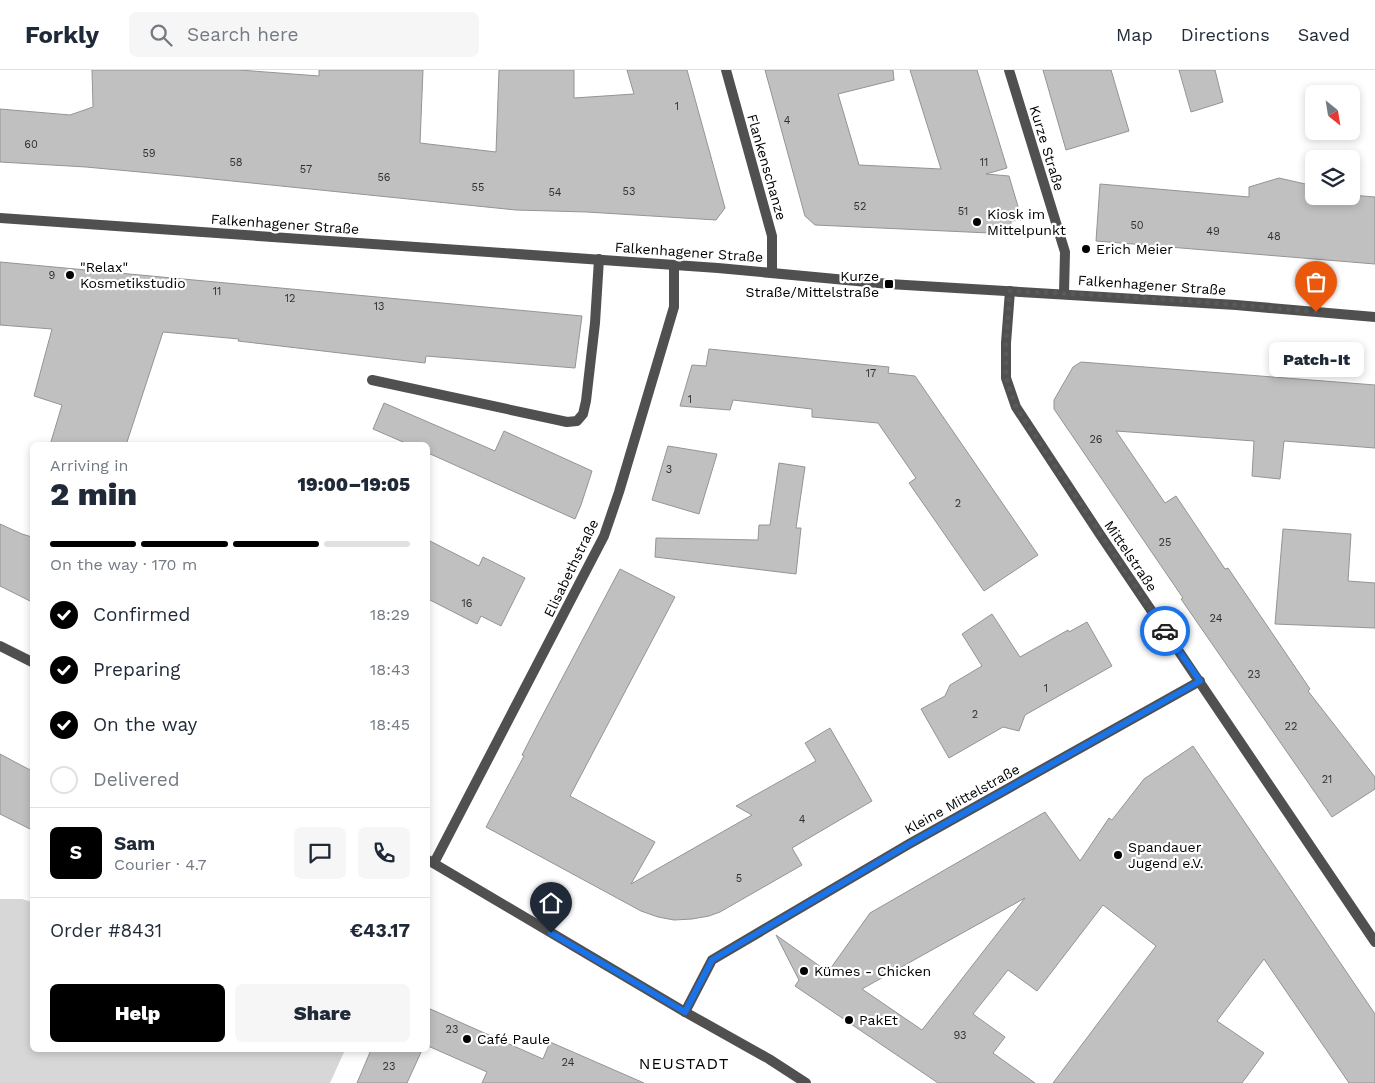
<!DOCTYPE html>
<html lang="en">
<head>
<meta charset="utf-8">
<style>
	:root { --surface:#fff; --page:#f6f6f7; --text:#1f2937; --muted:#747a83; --line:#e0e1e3; --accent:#000 }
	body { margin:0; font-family:"Work Sans",sans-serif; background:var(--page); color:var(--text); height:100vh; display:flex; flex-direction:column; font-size:19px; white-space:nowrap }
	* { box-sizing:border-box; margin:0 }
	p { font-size:16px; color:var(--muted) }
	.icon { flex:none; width:28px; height:28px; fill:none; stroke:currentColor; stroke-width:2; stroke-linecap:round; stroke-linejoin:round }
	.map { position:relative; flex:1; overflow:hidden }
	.drawer { position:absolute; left:30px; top:372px; width:400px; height:610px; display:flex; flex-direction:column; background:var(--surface); border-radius:8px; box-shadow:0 2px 8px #0003 }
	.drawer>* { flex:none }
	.needle { width:32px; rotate:150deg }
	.buttons { position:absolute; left:1305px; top:15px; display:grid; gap:10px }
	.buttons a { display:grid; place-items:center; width:55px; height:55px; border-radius:8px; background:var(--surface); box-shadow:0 2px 8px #0003; font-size:25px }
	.pin { position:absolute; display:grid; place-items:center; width:42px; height:42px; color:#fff; margin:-51px -21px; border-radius:50% 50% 50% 0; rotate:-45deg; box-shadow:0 0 5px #0007 }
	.pin .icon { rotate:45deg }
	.courier { position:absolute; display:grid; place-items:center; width:50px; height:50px; margin:-25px; border:4px solid #1a73e8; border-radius:50%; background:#fff; color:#222; box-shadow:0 1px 6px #0007 }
	.bubble { position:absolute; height:35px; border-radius:8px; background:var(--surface); box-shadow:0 2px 8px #0003; font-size:16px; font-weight:800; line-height:35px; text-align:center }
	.overview em { font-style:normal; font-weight:800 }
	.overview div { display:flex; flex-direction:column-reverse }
	.overview { display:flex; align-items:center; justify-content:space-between; height:85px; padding:0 20px }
	h1 { font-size:32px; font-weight:800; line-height:38px }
	.bar { display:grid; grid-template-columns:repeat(4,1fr); gap:8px 5px; align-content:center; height:60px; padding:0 20px }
	.bar i { height:6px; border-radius:4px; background:var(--line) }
	.bar .active { background:var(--accent) }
	.bar p { grid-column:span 4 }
	.line { display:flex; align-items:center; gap:12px; padding:0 20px; border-top:1px solid var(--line) }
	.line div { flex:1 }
	.round { display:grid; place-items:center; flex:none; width:52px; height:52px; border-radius:8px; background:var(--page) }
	ol { padding:0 20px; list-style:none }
	li { display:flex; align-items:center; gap:15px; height:55px }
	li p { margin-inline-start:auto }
	li .icon { padding:5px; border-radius:50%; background:var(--accent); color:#fff; stroke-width:4 }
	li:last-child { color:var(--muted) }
	li i { width:28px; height:28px; border:2px solid var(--line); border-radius:50% }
	.cta { display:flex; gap:10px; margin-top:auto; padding:10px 20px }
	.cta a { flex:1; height:58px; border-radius:8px; background:var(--accent); color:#fff; font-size:20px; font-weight:800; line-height:58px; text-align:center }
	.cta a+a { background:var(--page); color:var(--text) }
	header { display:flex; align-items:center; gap:30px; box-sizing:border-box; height:70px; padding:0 25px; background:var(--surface); border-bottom:1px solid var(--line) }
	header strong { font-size:24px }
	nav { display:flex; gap:28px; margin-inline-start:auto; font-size:18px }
	.search { width:350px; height:45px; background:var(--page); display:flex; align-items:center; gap:12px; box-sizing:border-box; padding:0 18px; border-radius:8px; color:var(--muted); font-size:19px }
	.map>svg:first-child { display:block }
	.green { fill:#d7d7d7 }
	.building { fill:#c0c0c0; stroke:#949494; fill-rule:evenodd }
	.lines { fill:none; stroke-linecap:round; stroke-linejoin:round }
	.service { stroke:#505050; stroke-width:10 }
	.minor { stroke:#505050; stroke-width:10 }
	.tertiary { stroke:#505050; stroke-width:10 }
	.done { stroke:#595959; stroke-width:5; stroke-dasharray:0 9 }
	.route { stroke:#1a73e8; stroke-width:6 }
	.poi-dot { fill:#000; stroke:#fff; stroke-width:2 }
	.labels { text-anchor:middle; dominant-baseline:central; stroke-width:4.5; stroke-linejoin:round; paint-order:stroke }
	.number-label { font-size:11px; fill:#303030 }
	.street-label { font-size:14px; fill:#000; stroke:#fff }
	.poi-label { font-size:14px; fill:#000; stroke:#fff; text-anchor:start }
	.quarter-label { font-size:16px; letter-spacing:1px; fill:#000; stroke:#fff }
</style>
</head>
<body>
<header>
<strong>Forkly</strong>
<div class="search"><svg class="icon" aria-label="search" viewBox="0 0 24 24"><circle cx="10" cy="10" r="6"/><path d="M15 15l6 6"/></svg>Search here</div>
<nav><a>Map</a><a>Directions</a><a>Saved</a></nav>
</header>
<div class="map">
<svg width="1375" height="1013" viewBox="0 0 1375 1013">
	<rect width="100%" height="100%" fill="#fff"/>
	<!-- green -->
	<path class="green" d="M0,829H22L32,832V980H345L330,1013H0Z"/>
	<!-- building -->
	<g class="building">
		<path d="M92,0H239L319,6V0H423L420,73L496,82L499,0H574V28L634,24L627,0H687L725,138L716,150L587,142L516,140L183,106L86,97L0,92V39L70,45L93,37Z"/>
		<path d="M765,0H893L894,10L838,24L859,95L941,99L910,0H977L1007,98L986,104L1009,106L1022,150L1011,151V164L815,155L805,146Z"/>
		<path d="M1043,0H1111L1129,61L1066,80Z"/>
		<path d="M1179,0H1215L1223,32L1191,42Z"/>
		<path d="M1279,108L1314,116V126L1351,125L1375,127V194L1096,171L1100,114L1249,127V117Z"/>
		<path d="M0,192L582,246L575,298L426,286L425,293L238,271L239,269L163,262L126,375H50L62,335L34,326L52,259L0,255Z"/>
		<path d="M709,279L889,297L888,303L915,306L1038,485L984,521L909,413L916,408L878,353L812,347V339L733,330L730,340L680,336L692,295L706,296Z"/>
		<path d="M1081,292L1375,315V378L1284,371L1280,409L1252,406L1254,371L1116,361L1165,433L1176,426L1225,499L1228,498L1310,619L1308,621L1375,707V719L1332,747L1181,529L1183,528L1054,339V330L1073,297Z"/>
		<path d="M384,333L495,381L504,361L592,401L581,435L575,449L428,383V375H410L373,359Z"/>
		<path d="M668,376L717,384L699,444L652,430Z"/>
		<path d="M779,393L805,397L796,458H801L796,504L655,487L656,468L758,470L759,455H770Z"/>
		<path d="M0,454L22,464L32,467V532L0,516Z"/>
		<path d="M1283,459L1351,464L1348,511L1375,513V558L1275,554Z"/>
		<path d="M428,470L479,496L483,487L525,508L501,556L481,546L477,554L428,529Z"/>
		<path d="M620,499L675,527L570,726L655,772L631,814L752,745L736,736L816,691L805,673L830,658L872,731L792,778L802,795L720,842L709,846L692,849L674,850L658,847L641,841L486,757L524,686L522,685L539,652Z"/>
		<path d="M992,544L1020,587L1068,560L1069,562L1087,552L1112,596L1025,645L1019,661L1003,657L949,688L921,639L945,626L950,615L982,596L962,564Z"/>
		<path d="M1193,676L1375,944V1013H1349L1264,889L1217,951L1264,983L1242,1013H1053L1156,876L1103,835L1037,921L1008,900L973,944L1005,967L993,983L1035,1013H938L795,916L799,910L776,865L828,902L870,843L1045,742L1080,791L1109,748L1112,750L1144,709ZM1025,828L922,960L862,919Z"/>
		<path d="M0,684L32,701V760L0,744Z"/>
		<path d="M428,938L543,989L550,972L644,1013H482L487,1002L428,976Z"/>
		<path d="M371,980H422L407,1013H357Z"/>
	</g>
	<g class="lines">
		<!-- service -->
		<path class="service" d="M372,310L567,352L577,351L583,344L586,331L595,253L599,189"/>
		<!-- minor -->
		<g class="minor">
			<path d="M726,0L772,166V203"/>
			<path d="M1009,0L1065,182L1064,223"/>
			<path d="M1010,221L1006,273V308L1016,337L1099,463L1375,872"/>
			<path d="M434,793L604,466L619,422L674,237V195"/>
			<path d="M685,942L712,890L909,774L1200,611"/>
		</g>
		<!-- tertiary -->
		<g class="tertiary">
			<path d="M0,148L718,198L889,214L1236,235L1375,247"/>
			<path d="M0,576L32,592"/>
			<path d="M428,790L685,942L769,989L806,1013"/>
		</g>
	</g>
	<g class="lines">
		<!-- done -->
		<path class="done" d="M1165,561L1016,337L1006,308V273L1010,221C1112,225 1214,232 1316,242"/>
		<!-- route -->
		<path class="route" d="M551,863L685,942L712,890L909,774L1200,611L1165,561"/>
	</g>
	<!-- markers -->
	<g class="poi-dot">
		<circle cx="977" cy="152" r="5"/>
		<circle cx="1086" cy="179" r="5"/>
		<circle cx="70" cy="205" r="5"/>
		<rect x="884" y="209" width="10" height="10" rx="2.5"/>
		<circle cx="1118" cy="785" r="5"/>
		<circle cx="804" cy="901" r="5"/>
		<circle cx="849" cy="950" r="5"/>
		<circle cx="467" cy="969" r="5"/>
	</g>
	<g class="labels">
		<!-- number labels -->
		<g class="number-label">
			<text x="677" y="36">1</text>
			<text x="787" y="50">4</text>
			<text x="31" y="74">60</text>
			<text x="149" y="83">59</text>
			<text x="236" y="92">58</text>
			<text x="984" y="92">11</text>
			<text x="306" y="99">57</text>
			<text x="384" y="107">56</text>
			<text x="478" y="117">55</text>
			<text x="629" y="121">53</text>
			<text x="555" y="122">54</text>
			<text x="860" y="136">52</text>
			<text x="963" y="141">51</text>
			<text x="1137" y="155">50</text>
			<text x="1213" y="161">49</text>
			<text x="1274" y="166">48</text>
			<text x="52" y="205">9</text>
			<text x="217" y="221">11</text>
			<text x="290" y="228">12</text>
			<text x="379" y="236">13</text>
			<text x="871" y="303">17</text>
			<text x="690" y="329">1</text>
			<text x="1096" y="369">26</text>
			<text x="669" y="399">3</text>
			<text x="958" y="433">2</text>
			<text x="1165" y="472">25</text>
			<text x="467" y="533">16</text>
			<text x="1216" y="548">24</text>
			<text x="1254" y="604">23</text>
			<text x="1046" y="618">1</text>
			<text x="975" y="644">2</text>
			<text x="1291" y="656">22</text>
			<text x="1327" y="709">21</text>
			<text x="802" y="749">4</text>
			<text x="739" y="808">5</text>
			<text x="452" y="959">23</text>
			<text x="960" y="965">93</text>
			<text x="568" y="992">24</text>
			<text x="389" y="996">23</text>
		</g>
		<!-- street labels -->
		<g class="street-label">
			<text transform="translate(1047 78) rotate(73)">Kurze Straße</text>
			<text transform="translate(767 97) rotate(74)">Flankenschanze</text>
			<text transform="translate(285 154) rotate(4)">Falkenhagener Straße</text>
			<text transform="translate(689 182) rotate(4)">Falkenhagener Straße</text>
			<text transform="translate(1152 215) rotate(4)">Falkenhagener Straße</text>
			<text transform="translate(1131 486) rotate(56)">Mittelstraße</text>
			<text transform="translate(571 498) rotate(-64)">Elisabethstraße</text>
			<text transform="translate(962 729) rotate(-29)">Kleine Mittelstraße</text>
		</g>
		<!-- poi labels -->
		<g class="poi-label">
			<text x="987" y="144">Kiosk im<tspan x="987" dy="16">Mittelpunkt</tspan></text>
			<text x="1096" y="179">Erich Meier</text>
			<text x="80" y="197">"Relax"<tspan x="80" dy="16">Kosmetikstudio</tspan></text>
			<text x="879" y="206" text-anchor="end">Kurze<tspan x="879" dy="16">Straße/Mittelstraße</tspan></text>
			<text x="1128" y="777">Spandauer<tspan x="1128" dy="16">Jugend e.V.</tspan></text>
			<text x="814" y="901">Kümes - Chicken</text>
			<text x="859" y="950">PakEt</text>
			<text x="477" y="969">Café Paule</text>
		</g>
		<!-- quarter labels -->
		<g class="quarter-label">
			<text x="684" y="993">NEUSTADT</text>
		</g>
	</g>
</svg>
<div class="buttons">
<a><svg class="needle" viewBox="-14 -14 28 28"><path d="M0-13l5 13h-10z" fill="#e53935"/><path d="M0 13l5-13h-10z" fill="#747a83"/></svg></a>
<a><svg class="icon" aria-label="layers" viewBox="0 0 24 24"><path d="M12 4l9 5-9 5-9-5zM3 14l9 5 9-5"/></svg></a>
</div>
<div class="pin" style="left:1316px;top:242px;background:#ea580c"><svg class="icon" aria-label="bag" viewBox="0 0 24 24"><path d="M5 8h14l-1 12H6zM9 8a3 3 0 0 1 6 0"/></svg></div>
<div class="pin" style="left:551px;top:863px;background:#1f2937"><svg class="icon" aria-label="home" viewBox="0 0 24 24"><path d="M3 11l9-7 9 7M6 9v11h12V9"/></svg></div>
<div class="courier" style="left:1165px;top:561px"><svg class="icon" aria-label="car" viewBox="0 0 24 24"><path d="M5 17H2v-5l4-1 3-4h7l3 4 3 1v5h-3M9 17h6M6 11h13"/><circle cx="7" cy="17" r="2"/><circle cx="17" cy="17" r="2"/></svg></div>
<div class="bubble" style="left:1269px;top:272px;width:95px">Patch-It</div>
<section class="drawer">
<div class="overview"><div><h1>2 min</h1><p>Arriving in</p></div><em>19:00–19:05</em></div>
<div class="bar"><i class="active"></i><i class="active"></i><i class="active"></i><i></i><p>On the way · 170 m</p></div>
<ol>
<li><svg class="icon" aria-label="check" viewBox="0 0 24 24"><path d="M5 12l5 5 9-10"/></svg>Confirmed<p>18:29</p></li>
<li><svg class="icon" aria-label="check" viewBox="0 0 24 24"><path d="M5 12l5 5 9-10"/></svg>Preparing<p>18:43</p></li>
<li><svg class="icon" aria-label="check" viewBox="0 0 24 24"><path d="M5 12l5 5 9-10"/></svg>On the way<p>18:45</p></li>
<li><i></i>Delivered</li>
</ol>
<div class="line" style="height:90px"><b class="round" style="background:var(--accent);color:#fff">S</b><div><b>Sam</b><p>Courier · 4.7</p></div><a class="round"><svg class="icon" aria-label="chat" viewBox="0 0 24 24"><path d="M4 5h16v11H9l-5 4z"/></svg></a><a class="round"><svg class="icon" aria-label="phone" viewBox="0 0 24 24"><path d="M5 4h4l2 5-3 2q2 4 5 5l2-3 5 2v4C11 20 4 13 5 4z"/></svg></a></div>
<div class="line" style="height:65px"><div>Order #8431</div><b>€43.17</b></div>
<div class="cta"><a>Help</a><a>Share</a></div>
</section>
</div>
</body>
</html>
